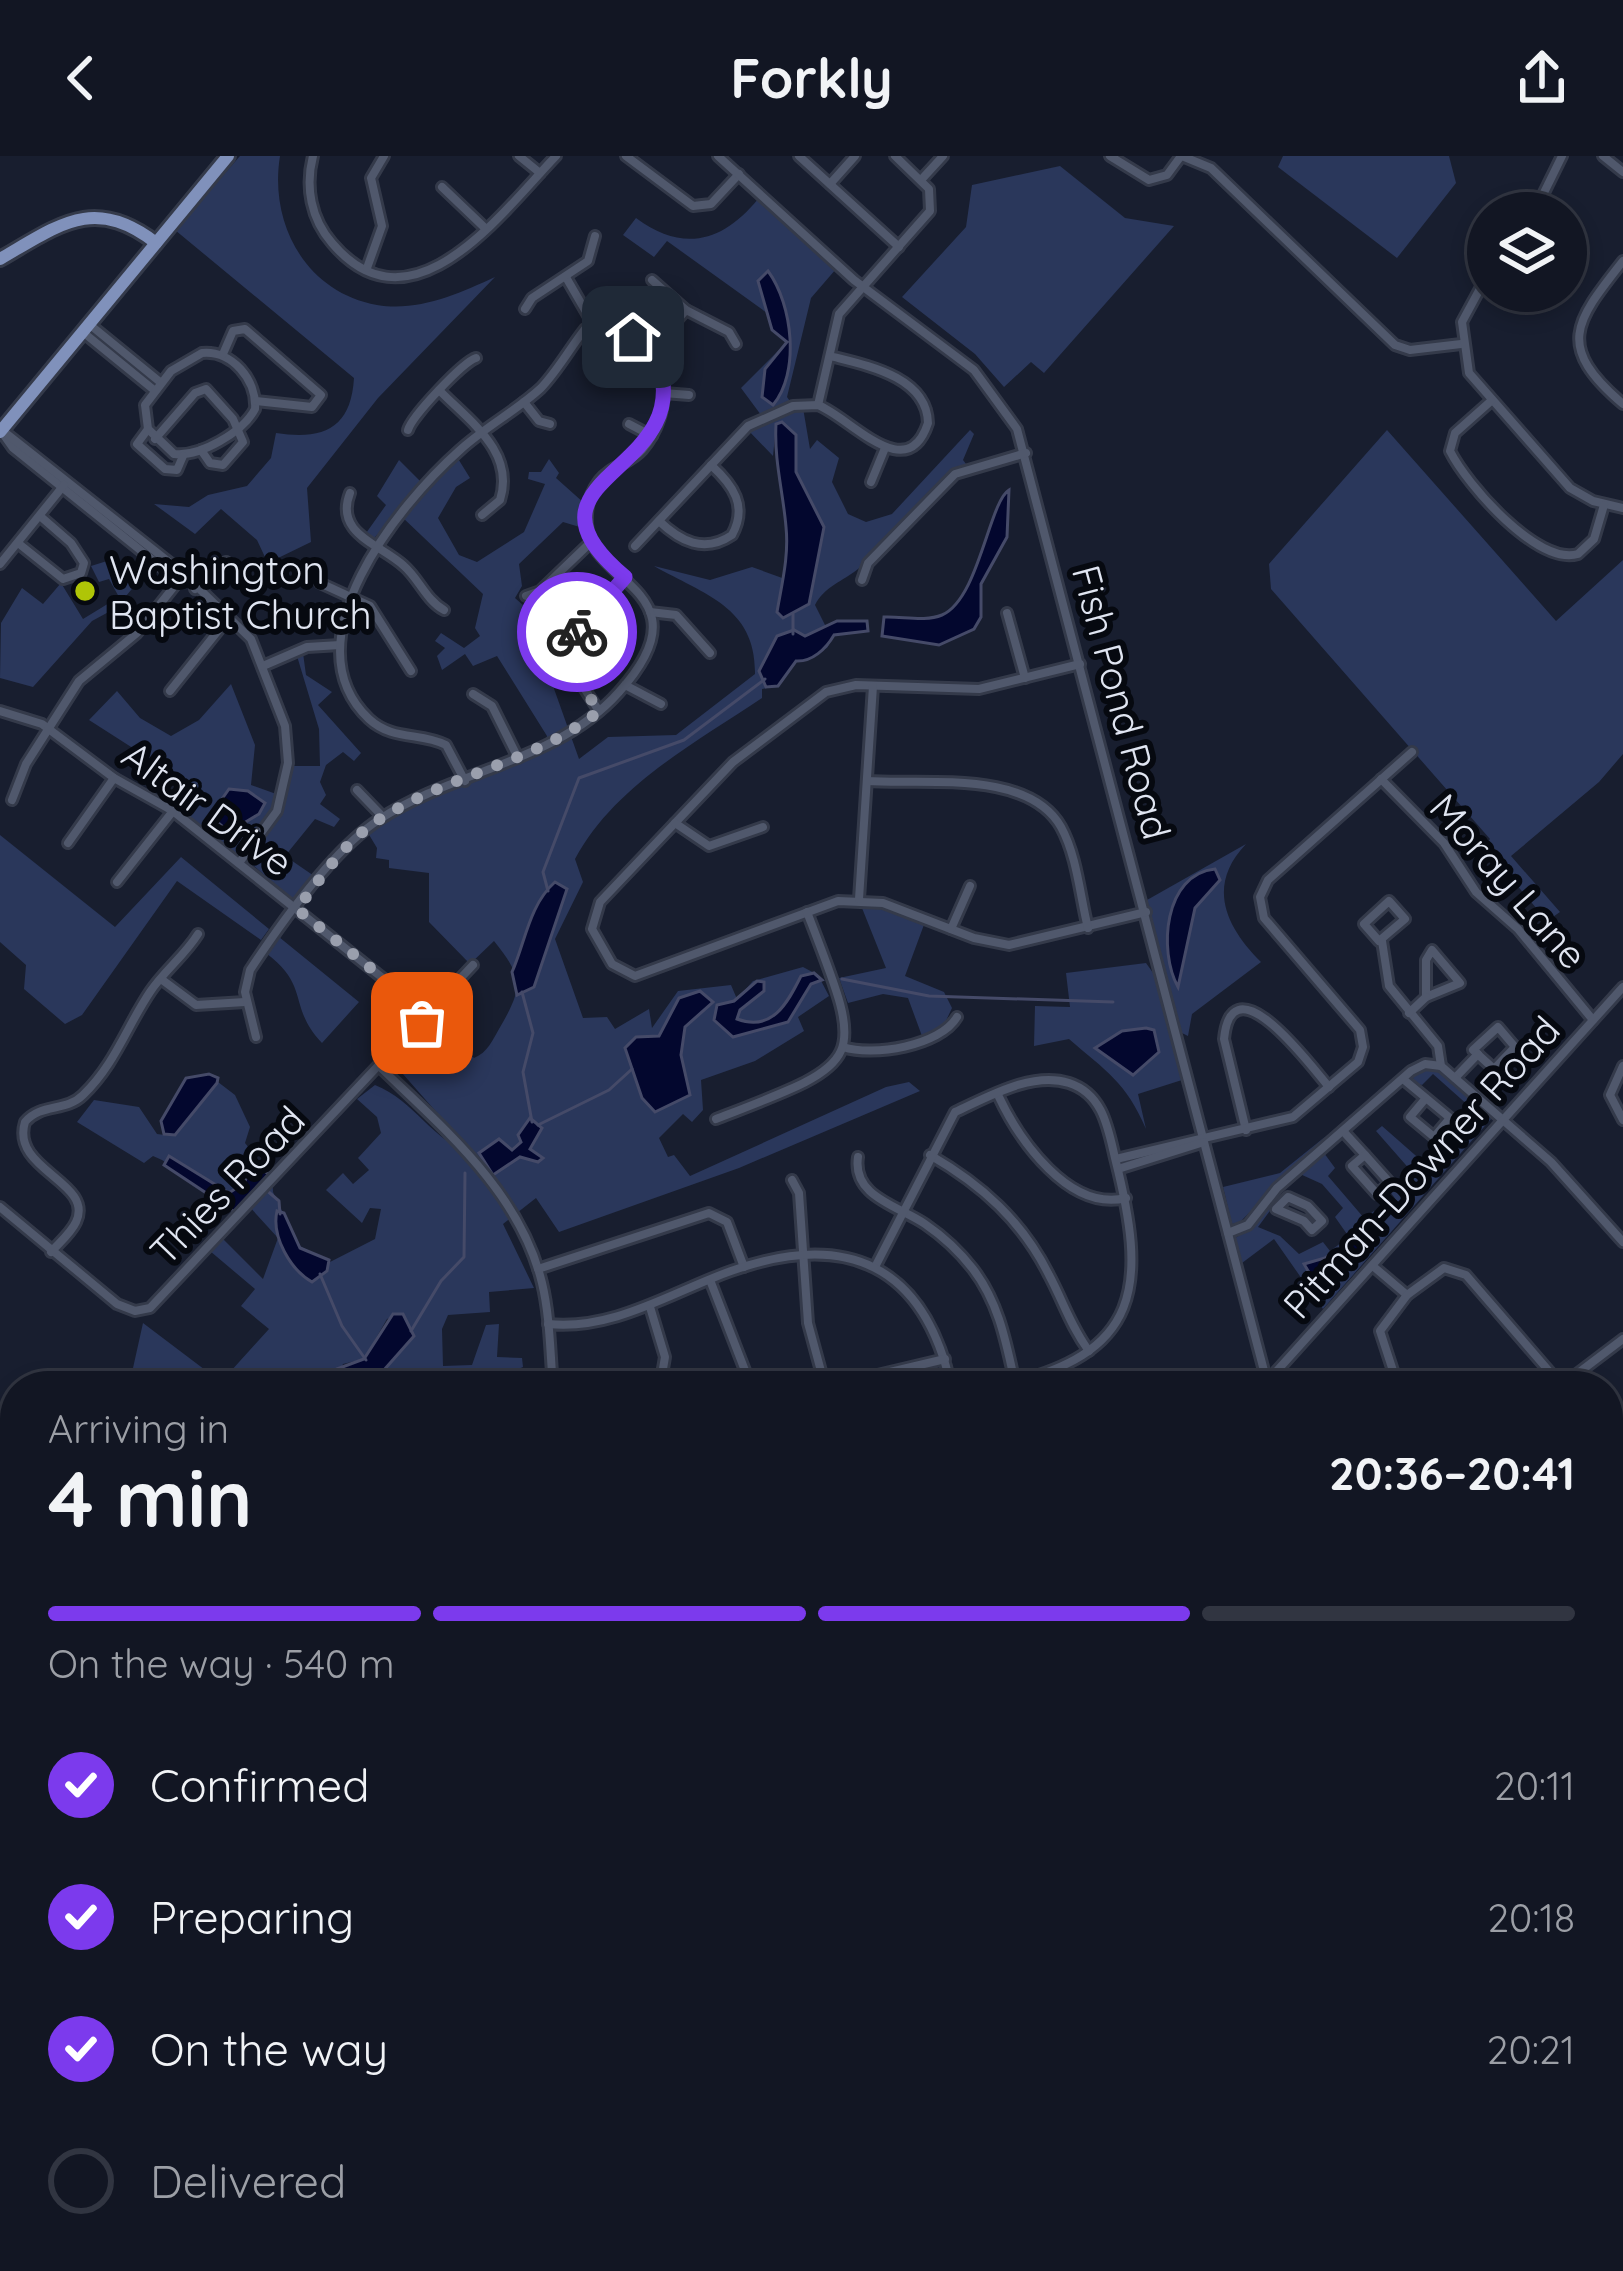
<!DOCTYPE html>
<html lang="en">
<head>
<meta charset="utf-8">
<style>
	:root { --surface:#121623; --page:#1f2330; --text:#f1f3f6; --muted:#9c9fa6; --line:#313541; --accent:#7c3aed }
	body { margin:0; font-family:Quicksand,sans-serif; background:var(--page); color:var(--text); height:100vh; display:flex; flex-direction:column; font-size:45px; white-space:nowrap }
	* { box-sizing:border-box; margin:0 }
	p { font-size:39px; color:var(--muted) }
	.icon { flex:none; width:66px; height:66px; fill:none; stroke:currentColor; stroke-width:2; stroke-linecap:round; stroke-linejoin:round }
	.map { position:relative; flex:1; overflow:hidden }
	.panel { position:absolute; left:0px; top:1215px; width:1623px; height:900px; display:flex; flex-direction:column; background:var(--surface); border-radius:48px 48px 0 0; box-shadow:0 6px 18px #0003,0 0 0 3px var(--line) }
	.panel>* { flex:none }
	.fabs { position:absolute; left:1467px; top:36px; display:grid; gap:24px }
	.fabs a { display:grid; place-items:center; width:120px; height:120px; border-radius:50%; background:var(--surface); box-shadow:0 6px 18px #0003,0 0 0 3px var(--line); font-size:60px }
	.pin { position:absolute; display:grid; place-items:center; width:102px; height:102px; color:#fff; margin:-51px; border-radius:24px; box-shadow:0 6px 18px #0006 }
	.courier { position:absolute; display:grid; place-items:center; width:120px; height:120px; margin:-60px; border:9px solid #7c3aed; border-radius:50%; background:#fff; color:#222; box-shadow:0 3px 15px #0007 }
	.headline em { font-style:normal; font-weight:800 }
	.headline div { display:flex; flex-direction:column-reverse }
	.headline { display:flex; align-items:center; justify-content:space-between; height:204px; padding:0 48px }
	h1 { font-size:78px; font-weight:800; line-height:90px }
	.bar { display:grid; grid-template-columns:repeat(4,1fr); gap:18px 12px; align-content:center; height:144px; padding:0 48px }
	.bar i { height:15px; border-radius:9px; background:var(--line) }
	.bar .on { background:var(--accent) }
	.bar p { grid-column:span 4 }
	ol { padding:0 48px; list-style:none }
	li { display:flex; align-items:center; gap:36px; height:132px }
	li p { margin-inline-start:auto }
	li .icon { padding:12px; border-radius:50%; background:var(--accent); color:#fff; stroke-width:4 }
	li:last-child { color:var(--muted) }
	li i { width:66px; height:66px; border:6px solid var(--line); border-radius:50% }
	header { display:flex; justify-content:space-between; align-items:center; height:156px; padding:0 48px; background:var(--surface); font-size:54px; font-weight:800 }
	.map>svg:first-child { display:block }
	.green { fill:#2a375b }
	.water { fill:#03072e; stroke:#454a68; stroke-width:3 }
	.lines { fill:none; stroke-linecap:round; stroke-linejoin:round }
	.stream { stroke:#454a68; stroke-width:3 }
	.minor-casing { stroke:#343a4a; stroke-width:14 }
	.major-casing { stroke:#343a4a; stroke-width:18 }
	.minor { stroke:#50586c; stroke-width:8 }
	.major { stroke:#8091bb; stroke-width:12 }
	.done { stroke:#9a9fad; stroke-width:12; stroke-dasharray:0 21.6 }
	.route { stroke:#7c3aed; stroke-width:15 }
	.poi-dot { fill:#afc507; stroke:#060910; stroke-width:4.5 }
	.labels { text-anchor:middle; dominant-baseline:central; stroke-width:12; stroke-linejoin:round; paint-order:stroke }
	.poi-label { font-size:39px; fill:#e0e5f1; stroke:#060910; text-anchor:start }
	.street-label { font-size:39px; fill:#e0e5f1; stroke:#060910 }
</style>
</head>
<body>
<header><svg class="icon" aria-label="back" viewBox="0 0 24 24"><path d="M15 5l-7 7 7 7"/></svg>Forkly<svg class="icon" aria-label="share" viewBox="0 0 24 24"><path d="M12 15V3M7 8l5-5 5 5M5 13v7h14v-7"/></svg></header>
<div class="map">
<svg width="1623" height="2115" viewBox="0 0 1623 2115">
	<rect width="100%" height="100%" fill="#181e2f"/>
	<!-- green -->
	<g class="green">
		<path d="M240,0H280C269,67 305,136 377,149C418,156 458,138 495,121L378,242L307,332L311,386L274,404L271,414L257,384L221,353L195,378L154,348L189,351L208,339L247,330L271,302L276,277C323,284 351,273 354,222L175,74Z"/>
		<path d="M1283,0H1449L1456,27L1397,102L1278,11Z"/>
		<path d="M1060,10L1125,62L1174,70L1044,217L1031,206L1004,231L975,198L902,141L966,71L972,29Z"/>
		<path d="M758,43L836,113L811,142L787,241L792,248L802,246L810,293L817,284L839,302L832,326L848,358L866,366L892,358L970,274L974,278L963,304L966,308C920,330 897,383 858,413C843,425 824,431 815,449L825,469L866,465L868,475L834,479L827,492L796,505L778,530L762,533V542C695,587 614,630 575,703L583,726L555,783L583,862L607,861L615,873L649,853L652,872L678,835L731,829L737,843L753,825L803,811L818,819L829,840L798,861L804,875L755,905L701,924L703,954L692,966L683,958L659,982L668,1001L674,999L690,1020L886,931L909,926L920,935L739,1012L559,1076L536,1042L503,1068L534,1132L489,1136L490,1156L448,1159L442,1173L443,1210L472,1209L486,1169L499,1168L497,1201L522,1202L523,1211L481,1230H381L382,1217L414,1180L401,1157L387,1163L364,1203L343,1208L333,1230H129L143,1167L221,1226L269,1173L241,1150L255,1133L210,1095L223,1083L263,1123L278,1082L247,1048L239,1055L162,1004L153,1000L144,1007L77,966L94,944L139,951L157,978L172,980L218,926L235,939L250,971L245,987L272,1020L273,1036L298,1089L330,1106L375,1083L381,1053L370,1052L362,1067L326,1034L343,1017L353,1028L369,1014L358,1002L381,977L377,961L357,943L375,929C415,945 431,984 475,1000L395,909L407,897L441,912L466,895L474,902C488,896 492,885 499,873C523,832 524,822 494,785L470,808L429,766V717L389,712V704L376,702L377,692L368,677L412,651L543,595L547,580L497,500L473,510L465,498L442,514L437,500L445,492L435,485L441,477L464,492L480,480L475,472L483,438L401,360L457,301L470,322L456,331L438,362L459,399L477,406L524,376L545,328L528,323L529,316H541L549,303L559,317L556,322L584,347L583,372L563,366L519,408L522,430L515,442L524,450L529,483L547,513L579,603L608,581L676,579L755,518C756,451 705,439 654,410L710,424L752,411L785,423L809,448L824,371L796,316V279L775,280L773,300L746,272L761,259L741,232L786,187L772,174L767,157L667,85L654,101L623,79L636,62C683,97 723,86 758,43Z"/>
		<path d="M1387,274L1556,465L1623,404V598L1599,626L1511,700L1560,756L1547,765L1484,690L1490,683L1271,433L1269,408Z"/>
		<path d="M399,304L421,326L371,386L364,380L386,349L377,340Z"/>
		<path d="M107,405L136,428L116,452L92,465L33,531L0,522L1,467L22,432L43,448L61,427L83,463L119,441L109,423L99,426L91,410Z"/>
		<path d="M303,497L306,519L332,536L318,549L361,597L354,605L343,596L326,609L320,626L326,639L320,648L340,663L334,671L315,663L285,700L317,722L294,745L247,704L279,659L292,610H320L319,573L297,500Z"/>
		<path d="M231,528L255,589L251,629L279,639L264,669L239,699L188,662L203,637L89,564L117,535L140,562L171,580L199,564Z"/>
		<path d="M0,679L115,771L181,701L269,773L261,784L177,725L82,859L65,868L24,833L26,809L0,786Z"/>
		<path d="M1246,688C1206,730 1226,771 1261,806L1192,858L1188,880L1182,877L1147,744Z"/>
		<path d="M860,747L925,766L905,820L944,836L952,852L943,871L922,880L908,842L883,838L848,847L839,822L886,812Z"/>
		<path d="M279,781L359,846L322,887C287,850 311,831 266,797Z"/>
		<path d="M1146,807L1156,821L1182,924L1138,938L1146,973C1126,926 1106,915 1069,883L1034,890L1035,850L1070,851L1066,817Z"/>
		<path d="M1422,912L1440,914L1491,963L1323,1153L1274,1083L1242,1107L1235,1082L1250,1073L1276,1038L1280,1041L1258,1071L1280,1080L1299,1098L1323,1086L1330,1095L1349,1081L1335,1061L1343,1052L1322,1028L1300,1018L1324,997L1335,1012L1328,1020L1364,1062L1374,1055L1382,1064L1400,1049L1391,1037L1412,1016L1376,975L1382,970L1423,1006L1432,997L1442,1005L1475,970L1465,959L1470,951L1433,918L1422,929L1412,926L1410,922Z"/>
		<path d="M1326,980L1239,1067L1232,1068L1223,1031L1280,1017Z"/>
		<path d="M754,2100H1213L1207,2115H766Z"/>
	</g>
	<!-- water -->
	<g class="water">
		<path d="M768,115C793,149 800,217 773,249L762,241L765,213L787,186L772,174L758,125Z"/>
		<path d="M782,266L796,279V316L824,371L809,448L783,462L777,456C782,427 789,400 786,371C783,335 774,305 776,268Z"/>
		<path d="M1009,334L1007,381L981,428V461L974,473L939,489L882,480L884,461C902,460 925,466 942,459C979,443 989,346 1009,334Z"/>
		<path d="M837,465H867L868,475L834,479C826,493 812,506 796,505L778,530L766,531L759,515L777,480L794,474L805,480Z"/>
		<path d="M229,633L248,635L265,647L259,658L229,676L210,660Z"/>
		<path d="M1215,713L1220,724L1195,752L1178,831C1158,795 1164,718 1215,713Z"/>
		<path d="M555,726L567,733L534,831L517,839L512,816C525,787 529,749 555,726Z"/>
		<path d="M814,817L822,824L811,828L788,866L733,881L714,864L717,849L734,845L757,825L764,826V835L740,854L737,863C772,876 787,848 801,820Z"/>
		<path d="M700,835L713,846L685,871L681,899L690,939L655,956L642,942L625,892L636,881L659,880L679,842Z"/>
		<path d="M1146,872L1154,874L1159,896L1133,919L1095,892L1122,875Z"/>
		<path d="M209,918L218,922L217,927L175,979L164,978L161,965L186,922Z"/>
		<path d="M530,962L542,972L530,993L543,1002L538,1006L520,1001L493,1019L479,997L499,983L512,994L521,986L518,979Z"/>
		<path d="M169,1000L229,1037L244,1027L253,1008L272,1020L235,1056L164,1009Z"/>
		<path d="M277,1055L284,1057L300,1092L329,1104L327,1115L312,1126C291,1114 271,1081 277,1055Z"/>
		<path d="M1365,1074L1377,1080L1353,1110L1328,1129L1316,1128L1304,1108L1325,1102Z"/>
		<path d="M393,1158H403L414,1180L384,1214L381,1230H333L337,1213L364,1203Z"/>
	</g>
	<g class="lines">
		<!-- stream -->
		<g class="stream">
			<path d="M793,458V478"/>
			<path d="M548,735L543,716L579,622L684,584L765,523"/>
			<path d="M842,823L929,840L1113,846"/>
			<path d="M522,836L533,877L523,916L532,966"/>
			<path d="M538,969L609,934L632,913"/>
			<path d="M264,1032L279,1045L280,1058"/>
			<path d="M320,1118L342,1170L366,1204"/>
			<path d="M411,1175L441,1125L464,1101L465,1017"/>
			<path d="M108,2100L118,2115"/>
			<path d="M958,2100H1000"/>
			<path d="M1469,2100L1472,2115"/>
			<path d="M912,2105L915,2115"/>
			<path d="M902,2115L912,2103L924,2100"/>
		</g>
		<!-- minor casing -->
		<g class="minor-casing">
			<g id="minor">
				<path d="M313,0C305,31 311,63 332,87C412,182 503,55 556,0"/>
				<path d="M519,0L540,17"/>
				<path d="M626,0L693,50L711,48L739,18"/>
				<path d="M718,0L854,124L974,214L1017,273L1268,1230"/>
				<path d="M799,0L899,91"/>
				<path d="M1110,0L1149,24L1167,19L1181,0"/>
				<path d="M1182,0L1211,12L1395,189L1410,194L1461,188"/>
				<path d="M1603,0L1623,16"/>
				<path d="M921,24L943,0"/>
				<path d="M830,28L855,0"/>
				<path d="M442,31L486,73"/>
				<path d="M1534,57L1562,0"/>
				<path d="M1623,105C1575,166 1555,190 1623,248"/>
				<path d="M367,112L382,70L371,22L384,0"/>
				<path d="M1488,118L1462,166L1469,217L1570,332L1593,345L1623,352"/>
				<path d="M567,123L593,168"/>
				<path d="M652,124L686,154L729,176L736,188"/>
				<path d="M525,153L532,142L588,105L595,80"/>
				<path d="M89,168L160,226"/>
				<path d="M84,177L154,234"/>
				<path d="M651,194L686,154"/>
				<path d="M202,197C232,194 257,224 255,253C243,276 200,301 174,298L148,273L145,249L171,215Z"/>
				<path d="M223,198L233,175L245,173L321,239L312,251L256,245"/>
				<path d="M442,237C472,267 515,297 500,344L482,359"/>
				<path d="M664,237L689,239"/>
				<path d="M1491,245L1455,277L1450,295C1467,329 1538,410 1578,398L1594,383L1604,349"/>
				<path d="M524,246L539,265L550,268"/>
				<path d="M818,249L839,158L930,55L929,33L895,0"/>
				<path d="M629,268L652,280"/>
				<path d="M148,273L137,288L165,313L177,314L183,300"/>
				<path d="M408,274C412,260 463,206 476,202"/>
				<path d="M1,275L13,292L180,426"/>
				<path d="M3,275L184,418L251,483L285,570L288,607L277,655L239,707"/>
				<path d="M155,283L195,237L206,233L233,263L243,286L223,309L210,307L201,294"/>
				<path d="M871,326L885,292"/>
				<path d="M350,337C334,378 380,388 404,410C419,423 426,444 444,454"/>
				<path d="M659,365C680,385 704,398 732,379C748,350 733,329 711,309"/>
				<path d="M18,387L63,423L81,417L84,407L71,387L40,360"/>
				<path d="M635,390L748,270L793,250L818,249C851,262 907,331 928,267C927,220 865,209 830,200"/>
				<path d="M0,408L64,329"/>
				<path d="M862,424L868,407L955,318L1026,297"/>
				<path d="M320,427L370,450L411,515"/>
				<path d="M195,433L210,414L226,406"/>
				<path d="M526,440L540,435L591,386"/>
				<path d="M650,456L676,459L710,497"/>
				<path d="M1007,457L1025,522"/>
				<path d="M1080,508L979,533L856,529L826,536L733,606L600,746L592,773L612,808L635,820L838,745L883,747L974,782L1009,789L1146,756"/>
				<path d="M263,510L307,491L340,489"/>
				<path d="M625,529L661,548"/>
				<path d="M170,535L229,461"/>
				<path d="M473,538L492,550L518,602"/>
				<path d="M0,555L42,568L114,622L173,655L429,859"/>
				<path d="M599,555L584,532L573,485L625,421"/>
				<path d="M1381,623L1444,687L1476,736L1518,773L1593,864"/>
				<path d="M867,625C924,629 1028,613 1061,671C1077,700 1080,740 1088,772"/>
				<path d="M357,634L383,661"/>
				<path d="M12,644L26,608L79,525L137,477L184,418"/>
				<path d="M675,667L709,690L763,671"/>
				<path d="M68,687L114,622"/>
				<path d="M117,726L173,655"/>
				<path d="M859,743L873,530"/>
				<path d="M1389,745L1405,763L1379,785L1364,768Z"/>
				<path d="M951,773L970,730"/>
				<path d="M1382,785L1389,830L1438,890L1441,910"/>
				<path d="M1432,794L1460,827L1426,841V804Z"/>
				<path d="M161,823L196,849L245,846"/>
				<path d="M1409,857L1426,841"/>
				<path d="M1498,871L1515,891L1494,913L1473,894Z"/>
				<path d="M256,881L245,836L250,814C281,767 333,693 380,663C455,614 557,606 619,536C710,435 589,428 587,368C586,353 589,338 599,325C610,310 630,308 642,294C673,258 673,199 628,178C613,171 601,164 585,173C570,192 558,214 541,232C516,255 485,271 460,294C399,348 287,485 369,563C393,585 420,576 446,589L465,625"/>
				<path d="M843,891C873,901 940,890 957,861"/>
				<path d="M1623,910L1610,939L1623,964"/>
				<path d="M380,911C444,973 520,1036 542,1127C550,1160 550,1196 553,1230"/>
				<path d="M1455,922L1478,898"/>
				<path d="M1403,923L1450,962L1434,981L1410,961L1426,942"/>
				<path d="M998,939C1019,984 1069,1056 1126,1042"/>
				<path d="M716,963C869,904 866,909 807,756"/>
				<path d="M1246,974L1224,883C1232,801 1313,913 1329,931"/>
				<path d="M1343,975L1365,999"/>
				<path d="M930,999C982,1029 1022,1065 1049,1119C1063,1145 1071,1171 1089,1195"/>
				<path d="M1365,999L1390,1027L1377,1038L1352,1010Z"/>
				<path d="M858,1001C852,1041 899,1050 925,1068C944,1081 959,1095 973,1113C999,1147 1006,1186 1015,1227"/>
				<path d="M1116,1003L1293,961L1358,906L1363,891L1360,874L1264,762L1260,741L1268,724L1412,596"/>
				<path d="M1118,1013L1204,986"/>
				<path d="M792,1024L799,1037L808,1167L825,1230"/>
				<path d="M1288,1041L1308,1050L1322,1065L1312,1074L1304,1065L1276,1053Z"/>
				<path d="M0,1051L117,1148L135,1155L150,1152L473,809"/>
				<path d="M1228,1077L1248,1069L1277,1032L1411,915L1425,908L1441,910L1551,1006L1623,1086"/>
				<path d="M51,1096C59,1087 71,1077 76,1066C95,1026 10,1014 25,966C41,947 66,956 83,939C115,908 126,872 150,836C164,815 185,799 198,778"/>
				<path d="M875,1111L955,956C988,941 1032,915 1069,927C1103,938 1108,972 1115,1002C1147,1129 1144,1199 998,1230"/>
				<path d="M1374,1111L1407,1139"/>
				<path d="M538,1113L709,1057L727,1066L744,1111"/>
				<path d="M710,1124L751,1230"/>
				<path d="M650,1151L665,1201L660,1230"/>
				<path d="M548,1168C613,1175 672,1136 731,1115C847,1074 924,1109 951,1230"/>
				<path d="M1266,1227L1623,831"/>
				<path d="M831,1230L945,1203"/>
				<path d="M1398,1230L1380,1175L1407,1139L1444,1112L1466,1119L1561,1229"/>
				<path d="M1561,1230L1623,1183"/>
				<path d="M1608,1328L1623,1326"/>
				<path d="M1608,1467L1623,1465"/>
				<path d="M1608,1570L1623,1571"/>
				<path d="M1608,1656L1623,1651"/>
				<path d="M1608,1739L1617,1766"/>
				<path d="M1608,1828L1623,1832"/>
				<path d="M0,2006L15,2014"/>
				<path d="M1608,2021L1623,2016"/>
				<path d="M177,2100L205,2115"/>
				<path d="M605,2100L611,2115"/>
				<path d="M709,2100L710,2115"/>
				<path d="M1491,2100L1495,2115"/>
				<path d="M468,2115L482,2100"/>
				<path d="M1237,2115L1247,2110"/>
				<path d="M1313,2115L1329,2100"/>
				<path d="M1448,2115L1450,2113"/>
			</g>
		</g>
		<!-- major casing -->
		<g class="major-casing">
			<g id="major">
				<path d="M0,103C59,69 94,39 156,87"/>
				<path d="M0,276L228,0"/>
			</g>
		</g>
		<!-- minor -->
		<use href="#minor" class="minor"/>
		<!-- major -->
		<use href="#major" class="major"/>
	</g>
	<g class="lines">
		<!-- done -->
		<path class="done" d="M422,867L429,859L297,753C321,722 344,687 377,665C445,619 533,608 599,555C584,534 566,502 577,476"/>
		<!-- route -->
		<path class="route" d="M577,476L625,421C503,319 701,319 657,202L633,181"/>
	</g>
	<!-- markers -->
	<circle class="poi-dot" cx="85" cy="435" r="12"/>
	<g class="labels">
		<!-- poi labels -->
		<g class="poi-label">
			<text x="109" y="413">Washington<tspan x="109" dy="45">Baptist Church</tspan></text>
		</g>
		<!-- street labels -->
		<g class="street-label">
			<text transform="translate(1122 546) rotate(75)">Fish Pond Road</text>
			<text transform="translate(208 652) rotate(36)">Altair Drive</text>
			<text transform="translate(1509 725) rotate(49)">Moray Lane</text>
			<text transform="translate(1421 1011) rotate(-48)">Pitman-Downer Road</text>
			<text transform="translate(227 1029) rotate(-46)">Thies Road</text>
		</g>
	</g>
</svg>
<div class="fabs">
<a><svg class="icon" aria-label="layers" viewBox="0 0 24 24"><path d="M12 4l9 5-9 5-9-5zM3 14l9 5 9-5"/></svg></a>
</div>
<div class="pin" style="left:422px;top:867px;background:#ea580c"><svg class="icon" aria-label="bag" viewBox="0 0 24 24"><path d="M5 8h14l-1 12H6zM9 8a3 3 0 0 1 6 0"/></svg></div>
<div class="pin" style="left:633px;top:181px;background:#1f2937"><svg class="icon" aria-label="home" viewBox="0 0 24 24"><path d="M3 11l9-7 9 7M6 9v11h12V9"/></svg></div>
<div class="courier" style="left:577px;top:476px"><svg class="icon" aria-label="bike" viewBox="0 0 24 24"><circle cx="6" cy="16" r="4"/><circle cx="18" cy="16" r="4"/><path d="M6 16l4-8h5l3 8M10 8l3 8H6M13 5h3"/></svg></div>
<section class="panel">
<div class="headline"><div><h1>4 min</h1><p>Arriving in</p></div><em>20:36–20:41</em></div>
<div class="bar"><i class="on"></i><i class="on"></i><i class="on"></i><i></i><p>On the way · 540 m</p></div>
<ol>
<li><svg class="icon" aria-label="check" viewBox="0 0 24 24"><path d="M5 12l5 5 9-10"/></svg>Confirmed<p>20:11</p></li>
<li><svg class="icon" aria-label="check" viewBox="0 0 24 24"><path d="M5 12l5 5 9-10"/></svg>Preparing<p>20:18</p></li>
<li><svg class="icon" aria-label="check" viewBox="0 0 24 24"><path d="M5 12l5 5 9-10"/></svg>On the way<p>20:21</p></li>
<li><i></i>Delivered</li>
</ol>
</section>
</div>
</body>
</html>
